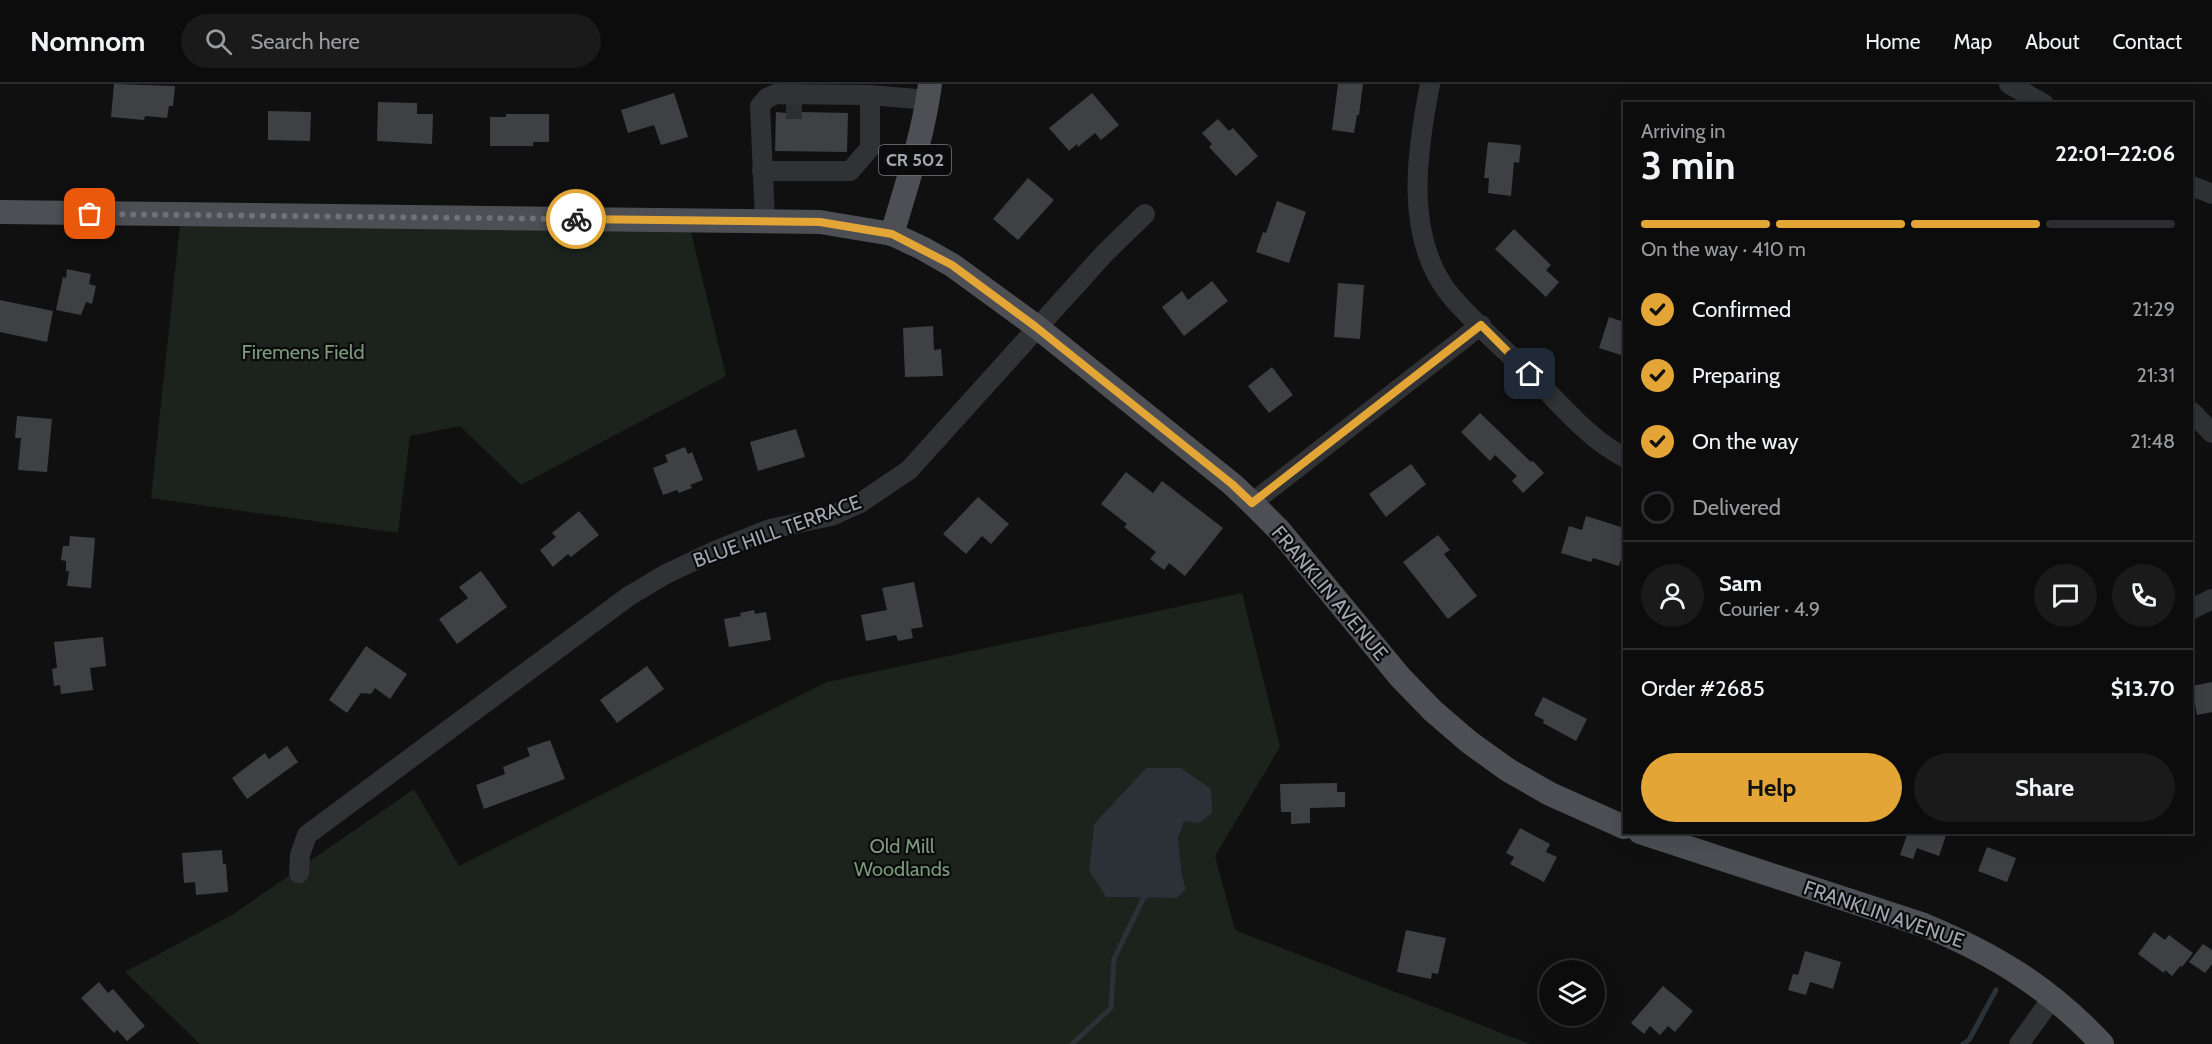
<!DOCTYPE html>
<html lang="en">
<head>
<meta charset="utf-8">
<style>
	:root { --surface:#0c0c0d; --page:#1a1a1b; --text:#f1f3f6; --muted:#9a9b9d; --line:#2c2c2e; --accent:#e3a636 }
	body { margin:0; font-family:Cabin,sans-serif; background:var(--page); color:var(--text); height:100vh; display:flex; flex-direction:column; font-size:22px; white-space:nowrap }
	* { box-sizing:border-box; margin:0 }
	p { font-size:20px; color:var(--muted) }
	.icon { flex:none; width:33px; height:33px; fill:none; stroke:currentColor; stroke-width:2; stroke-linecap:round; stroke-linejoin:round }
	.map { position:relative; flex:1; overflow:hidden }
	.side { position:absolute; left:1623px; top:18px; width:570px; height:732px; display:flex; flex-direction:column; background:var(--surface); border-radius:0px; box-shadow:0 6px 24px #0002,0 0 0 2px var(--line) }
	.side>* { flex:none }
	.tools { position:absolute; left:1539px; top:876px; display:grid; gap:12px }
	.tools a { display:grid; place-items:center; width:66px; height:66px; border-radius:50%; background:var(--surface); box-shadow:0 6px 24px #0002,0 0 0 2px var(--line); font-size:30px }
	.pin { position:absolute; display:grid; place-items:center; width:51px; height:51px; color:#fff; margin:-26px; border-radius:12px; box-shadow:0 3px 9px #0006 }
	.courier { position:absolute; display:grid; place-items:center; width:60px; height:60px; margin:-30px; border:4px solid #e3a636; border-radius:50%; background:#fff; color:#222; box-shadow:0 2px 8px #0007 }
	.overview em { font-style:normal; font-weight:700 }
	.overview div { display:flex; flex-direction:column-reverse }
	.overview { display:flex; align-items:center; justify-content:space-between; height:102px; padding:0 18px }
	h1 { font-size:39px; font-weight:700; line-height:45px }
	.bar { display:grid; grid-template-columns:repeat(4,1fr); gap:9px 6px; align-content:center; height:72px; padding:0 18px }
	.bar i { height:8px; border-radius:4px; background:var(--line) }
	.bar .on { background:var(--accent) }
	.bar p { grid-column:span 4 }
	.line { display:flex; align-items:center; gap:15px; padding:0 18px; border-top:2px solid var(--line) }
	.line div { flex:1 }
	.round { display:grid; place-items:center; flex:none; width:63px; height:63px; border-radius:32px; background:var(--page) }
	ol { padding:0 18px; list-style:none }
	li { display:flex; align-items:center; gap:18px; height:66px }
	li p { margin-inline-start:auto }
	li .icon { padding:6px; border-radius:50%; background:var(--accent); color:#111; stroke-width:4 }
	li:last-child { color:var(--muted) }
	li i { width:33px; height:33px; border:3px solid var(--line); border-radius:50% }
	.cta { display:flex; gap:12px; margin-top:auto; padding:12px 18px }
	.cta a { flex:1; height:69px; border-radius:36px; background:var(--accent); color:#111; font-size:24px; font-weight:700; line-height:69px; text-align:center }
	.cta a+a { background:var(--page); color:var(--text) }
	header { display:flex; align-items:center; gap:36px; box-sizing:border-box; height:84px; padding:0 30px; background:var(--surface); border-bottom:2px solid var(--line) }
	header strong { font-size:28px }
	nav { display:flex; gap:33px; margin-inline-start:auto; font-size:21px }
	.search { width:420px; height:54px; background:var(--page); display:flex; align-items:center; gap:15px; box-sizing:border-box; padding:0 21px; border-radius:33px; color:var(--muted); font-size:22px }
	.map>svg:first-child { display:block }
	.green { fill:#1c231d; fill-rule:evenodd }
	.water { fill:#2a3238 }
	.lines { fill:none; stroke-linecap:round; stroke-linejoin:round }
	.stream { stroke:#2a3238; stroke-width:5 }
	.building { fill:#3f4044 }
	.minor-tunnel { stroke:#2d2e31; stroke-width:20; stroke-dasharray:20 10; stroke-linecap:butt }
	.minor { stroke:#313235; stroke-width:20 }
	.major { stroke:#4d4f54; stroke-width:24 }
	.done { stroke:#6f7279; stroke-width:6; stroke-dasharray:0 10.8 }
	.route { stroke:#e3a636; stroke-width:8 }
	.labels { text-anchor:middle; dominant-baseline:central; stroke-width:4.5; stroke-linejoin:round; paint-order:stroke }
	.shield { fill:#0b0b0c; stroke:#757880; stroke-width:1.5 }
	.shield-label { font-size:18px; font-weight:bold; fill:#a2a6b1 }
	.park-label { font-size:20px; fill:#7a9a7b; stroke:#0b0b0c }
	.street-label { font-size:20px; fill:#a2a6b1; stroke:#0b0b0c }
</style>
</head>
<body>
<header>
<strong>Nomnom</strong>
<div class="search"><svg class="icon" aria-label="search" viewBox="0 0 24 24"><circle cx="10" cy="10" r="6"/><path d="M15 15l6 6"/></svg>Search here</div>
<nav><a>Home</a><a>Map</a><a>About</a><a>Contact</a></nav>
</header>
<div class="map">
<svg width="2212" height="960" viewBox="0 0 2212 960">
	<rect width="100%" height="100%" fill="#101011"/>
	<!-- green -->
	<g class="green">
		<path d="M181,131L688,136L726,292L521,401L460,342L410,352L398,449L151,414Z"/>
		<path d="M1242,509L1280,663L1215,772L1235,846L1530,960H200L125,888L232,831L414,705L459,782L827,598ZM1146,684H1181L1184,737L1178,755L1182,791L1186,805L1177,814L1106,813L1089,787L1094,740Z"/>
	</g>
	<!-- water -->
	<path class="water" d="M1146,684H1181L1211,705L1212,729L1199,739L1184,737L1178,755L1182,791L1186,805L1177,814L1106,813L1089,787L1094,740Z"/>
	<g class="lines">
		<!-- stream -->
		<g class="stream">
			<path d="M1072,960L1111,924L1114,875L1144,813"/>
			<path d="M1963,960L1969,956L1996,906"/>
		</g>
	</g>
	<!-- building -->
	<g class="building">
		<path d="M114,0L175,2L173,22H169L167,34L145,32L144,36L111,33Z"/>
		<path d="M1338,0H1363L1359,31H1357L1354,49L1332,46Z"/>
		<path d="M674,9L688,53L661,61L654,41L628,49L621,26Z"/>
		<path d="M1092,9L1119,41L1101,56L1095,49L1078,63L1077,60L1069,67L1049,44Z"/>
		<path d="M378,18L417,19V30H433L432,60L377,57Z"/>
		<path d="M786,22H802V28L848,29L847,68L775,67L776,28L786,29Z"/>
		<path d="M268,27L311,28L310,57L268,56Z"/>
		<path d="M506,30H549V58H533V62H490V33H506Z"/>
		<path d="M1218,35L1229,47L1233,44L1258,72L1236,92L1209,63L1212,60L1202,49Z"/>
		<path d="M1488,58L1521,61L1519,79L1514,78L1511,112L1488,109L1489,94H1484Z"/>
		<path d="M1028,94L1054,116L1018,156L993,135Z"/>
		<path d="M1277,117L1306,128L1289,179L1256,168L1263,148L1266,149Z"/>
		<path d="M1514,145L1551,181L1546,186L1559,198L1546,213L1495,165Z"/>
		<path d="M67,185L91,190L89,200L96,202L92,220L86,218L81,231L56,226L63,193L66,194Z"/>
		<path d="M1212,197L1228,217L1184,252L1162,223L1182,207L1188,216Z"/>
		<path d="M1338,199L1364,201L1360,255L1334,253Z"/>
		<path d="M0,216L53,227L47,258L0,248Z"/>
		<path d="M1609,233L1624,238V272L1599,264Z"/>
		<path d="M933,242L934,266L941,265L943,292L905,293L903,244Z"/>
		<path d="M1272,283L1293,311L1269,329L1248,302Z"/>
		<path d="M1480,329L1531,378L1533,377L1544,389L1523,409L1512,397L1517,392L1495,371L1490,377L1461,348Z"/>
		<path d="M17,332L52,335L47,388L18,386L21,354H15Z"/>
		<path d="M796,345L805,373L758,387L750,358Z"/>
		<path d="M685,363L688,370L692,368L703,396L690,401L692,404L679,409L677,406L663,411L653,384L668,378L665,371Z"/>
		<path d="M1411,380L1426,400L1386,433L1369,410Z"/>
		<path d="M1126,388L1153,409L1162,397L1223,444L1185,492L1169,479L1164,486L1150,475L1156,468L1124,443L1127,440L1101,420Z"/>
		<path d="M978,413L1009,440L991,460L982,452L966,470L943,450Z"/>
		<path d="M579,427L599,451L571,473L568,470L553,483L540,466L556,453L552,449Z"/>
		<path d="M1586,432L1624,444V478L1620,477L1619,482L1593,474L1591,478L1561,469L1569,442L1582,446Z"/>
		<path d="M1438,451L1450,466L1444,470L1477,512L1448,535L1403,478Z"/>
		<path d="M70,452L95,454L91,504L67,502L69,487H66V477L61,476L63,462H69Z"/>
		<path d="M481,487L507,523L457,560L439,535L468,514L459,503Z"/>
		<path d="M914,498L923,543L911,545L913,554L898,557L896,551L866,557L861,531L887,526L882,504Z"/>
		<path d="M754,526L755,530L766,528L771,556L729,563L724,535L741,532L740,529Z"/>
		<path d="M103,553L106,582L90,584L93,606L61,610L60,601L54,602L52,585L57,584L54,558Z"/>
		<path d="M366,562L407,590L390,615L375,604L371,610L361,609L347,629L329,616Z"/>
		<path d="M647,582L664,605L617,639L600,616Z"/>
		<path d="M2212,598V628L2197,631L2192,602Z"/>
		<path d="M1543,613L1587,635L1576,657L1543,639L1544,636L1534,631Z"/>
		<path d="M550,656L565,695L484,725L476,701L505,690L503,683L530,672L527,664Z"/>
		<path d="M287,662L298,678L247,715L232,694L265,669L269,675Z"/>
		<path d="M1337,699V708H1345V723L1310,724V739L1291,740V728H1281L1280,700Z"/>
		<path d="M1520,744L1550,760L1546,768L1557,773L1544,798L1510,780L1514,773L1506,769Z"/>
		<path d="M1908,748H1947L1939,772L1917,764L1913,775L1900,771Z"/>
		<path d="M1987,763L2016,774L2007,798L1978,787Z"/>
		<path d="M222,766L223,780H226L228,808L196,811L195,798L184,799L182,769Z"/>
		<path d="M1406,846L1446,854L1438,890L1432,889L1431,895L1397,888Z"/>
		<path d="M2154,848L2165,856L2169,851L2193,869L2182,883L2180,882L2172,892L2165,886L2164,889L2138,870Z"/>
		<path d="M2203,860L2212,866V880L2205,889L2189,878Z"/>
		<path d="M1805,867L1841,878L1833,905L1810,898L1806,911L1788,906L1793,890L1798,891Z"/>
		<path d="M99,898L108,909L113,905L145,942L127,957L117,946L114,949L81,914Z"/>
		<path d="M1663,902L1693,927L1675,948L1668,942L1660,951L1650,942L1644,950L1631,939Z"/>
	</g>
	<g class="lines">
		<!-- minor-tunnel -->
		<path class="minor-tunnel" d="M786,25H802"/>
		<!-- minor -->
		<g class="minor">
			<path d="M1430,0C1417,67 1403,154 1451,212C1475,240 1505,266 1532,292C1561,320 1588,355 1624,373"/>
			<path d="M2009,0L2044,20"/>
			<path d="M762,87H850L870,64V11"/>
			<path d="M2192,102L2212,110"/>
			<path d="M765,137L760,22L767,14L776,10L870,11L928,16"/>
			<path d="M2192,328L2212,349"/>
			<path d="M1252,419L1481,241"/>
			<path d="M2192,525L2212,515"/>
			<path d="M299,789L300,771L307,751L629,512L666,490L717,466L770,445L831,432L860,419L909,386L1104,170L1145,130"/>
			<path d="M2019,960L2053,913"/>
		</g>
		<!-- major -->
		<g class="major">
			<path d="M0,128L820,138L892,150L922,164L952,181L1037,243L1232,400L1252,419L1280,447L1400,593L1433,627L1469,658L1508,686L1550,710L1624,743"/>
			<path d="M892,150C907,100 923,52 930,0"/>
			<path d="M1640,748L1924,841C1994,870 2050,904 2102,960"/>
		</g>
	</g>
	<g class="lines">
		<!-- done -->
		<path class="done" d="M90,130L576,135"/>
		<!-- route -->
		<path class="route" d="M576,135L820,138L892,150L952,181L1036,243L1232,400L1252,419L1481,241L1530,290"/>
	</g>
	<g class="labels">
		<!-- shield labels -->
		<rect class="shield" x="879" y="61" width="72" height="30" rx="4.5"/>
		<g class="shield-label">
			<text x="915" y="76">CR 502</text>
		</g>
		<!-- park labels -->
		<g class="park-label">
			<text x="303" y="268">Firemens Field</text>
			<text x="902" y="762">Old Mill<tspan x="902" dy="23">Woodlands</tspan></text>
		</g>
		<!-- street labels -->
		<g class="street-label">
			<text transform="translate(777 447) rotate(-20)">BLUE HILL TERRACE</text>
			<text transform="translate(1330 509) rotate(50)">FRANKLIN AVENUE</text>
			<text transform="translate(1884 830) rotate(19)">FRANKLIN AVENUE</text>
		</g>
	</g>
</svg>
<div class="tools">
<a><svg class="icon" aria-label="layers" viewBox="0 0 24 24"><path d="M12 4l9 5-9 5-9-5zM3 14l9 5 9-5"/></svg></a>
</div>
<div class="pin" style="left:90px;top:130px;background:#ea580c"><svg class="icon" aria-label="bag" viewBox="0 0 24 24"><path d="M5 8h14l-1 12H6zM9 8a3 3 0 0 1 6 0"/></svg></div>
<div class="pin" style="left:1530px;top:290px;background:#1f2937"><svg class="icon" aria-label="home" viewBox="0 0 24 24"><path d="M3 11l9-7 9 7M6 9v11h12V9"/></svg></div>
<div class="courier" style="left:576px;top:135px"><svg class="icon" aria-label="bike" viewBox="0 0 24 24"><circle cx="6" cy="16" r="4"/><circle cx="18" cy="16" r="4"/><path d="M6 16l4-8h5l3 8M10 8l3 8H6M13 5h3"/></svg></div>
<section class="side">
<div class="overview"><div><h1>3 min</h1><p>Arriving in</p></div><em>22:01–22:06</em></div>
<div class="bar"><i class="on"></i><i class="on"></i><i class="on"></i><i></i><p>On the way · 410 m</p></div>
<ol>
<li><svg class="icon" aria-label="check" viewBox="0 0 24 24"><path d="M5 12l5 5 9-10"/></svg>Confirmed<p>21:29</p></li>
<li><svg class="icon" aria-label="check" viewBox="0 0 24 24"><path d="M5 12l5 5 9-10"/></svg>Preparing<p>21:31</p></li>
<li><svg class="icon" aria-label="check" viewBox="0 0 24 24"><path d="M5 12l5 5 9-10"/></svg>On the way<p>21:48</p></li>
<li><i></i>Delivered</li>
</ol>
<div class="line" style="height:108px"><a class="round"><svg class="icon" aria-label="person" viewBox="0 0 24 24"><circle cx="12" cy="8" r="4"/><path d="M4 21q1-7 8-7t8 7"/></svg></a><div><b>Sam</b><p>Courier · 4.9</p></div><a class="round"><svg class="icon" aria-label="chat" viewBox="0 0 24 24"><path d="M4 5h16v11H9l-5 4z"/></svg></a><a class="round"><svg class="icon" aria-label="phone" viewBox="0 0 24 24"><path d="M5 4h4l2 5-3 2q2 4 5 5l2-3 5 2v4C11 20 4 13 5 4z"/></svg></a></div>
<div class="line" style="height:78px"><div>Order #2685</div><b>$13.70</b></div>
<div class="cta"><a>Help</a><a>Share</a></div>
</section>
</div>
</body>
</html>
